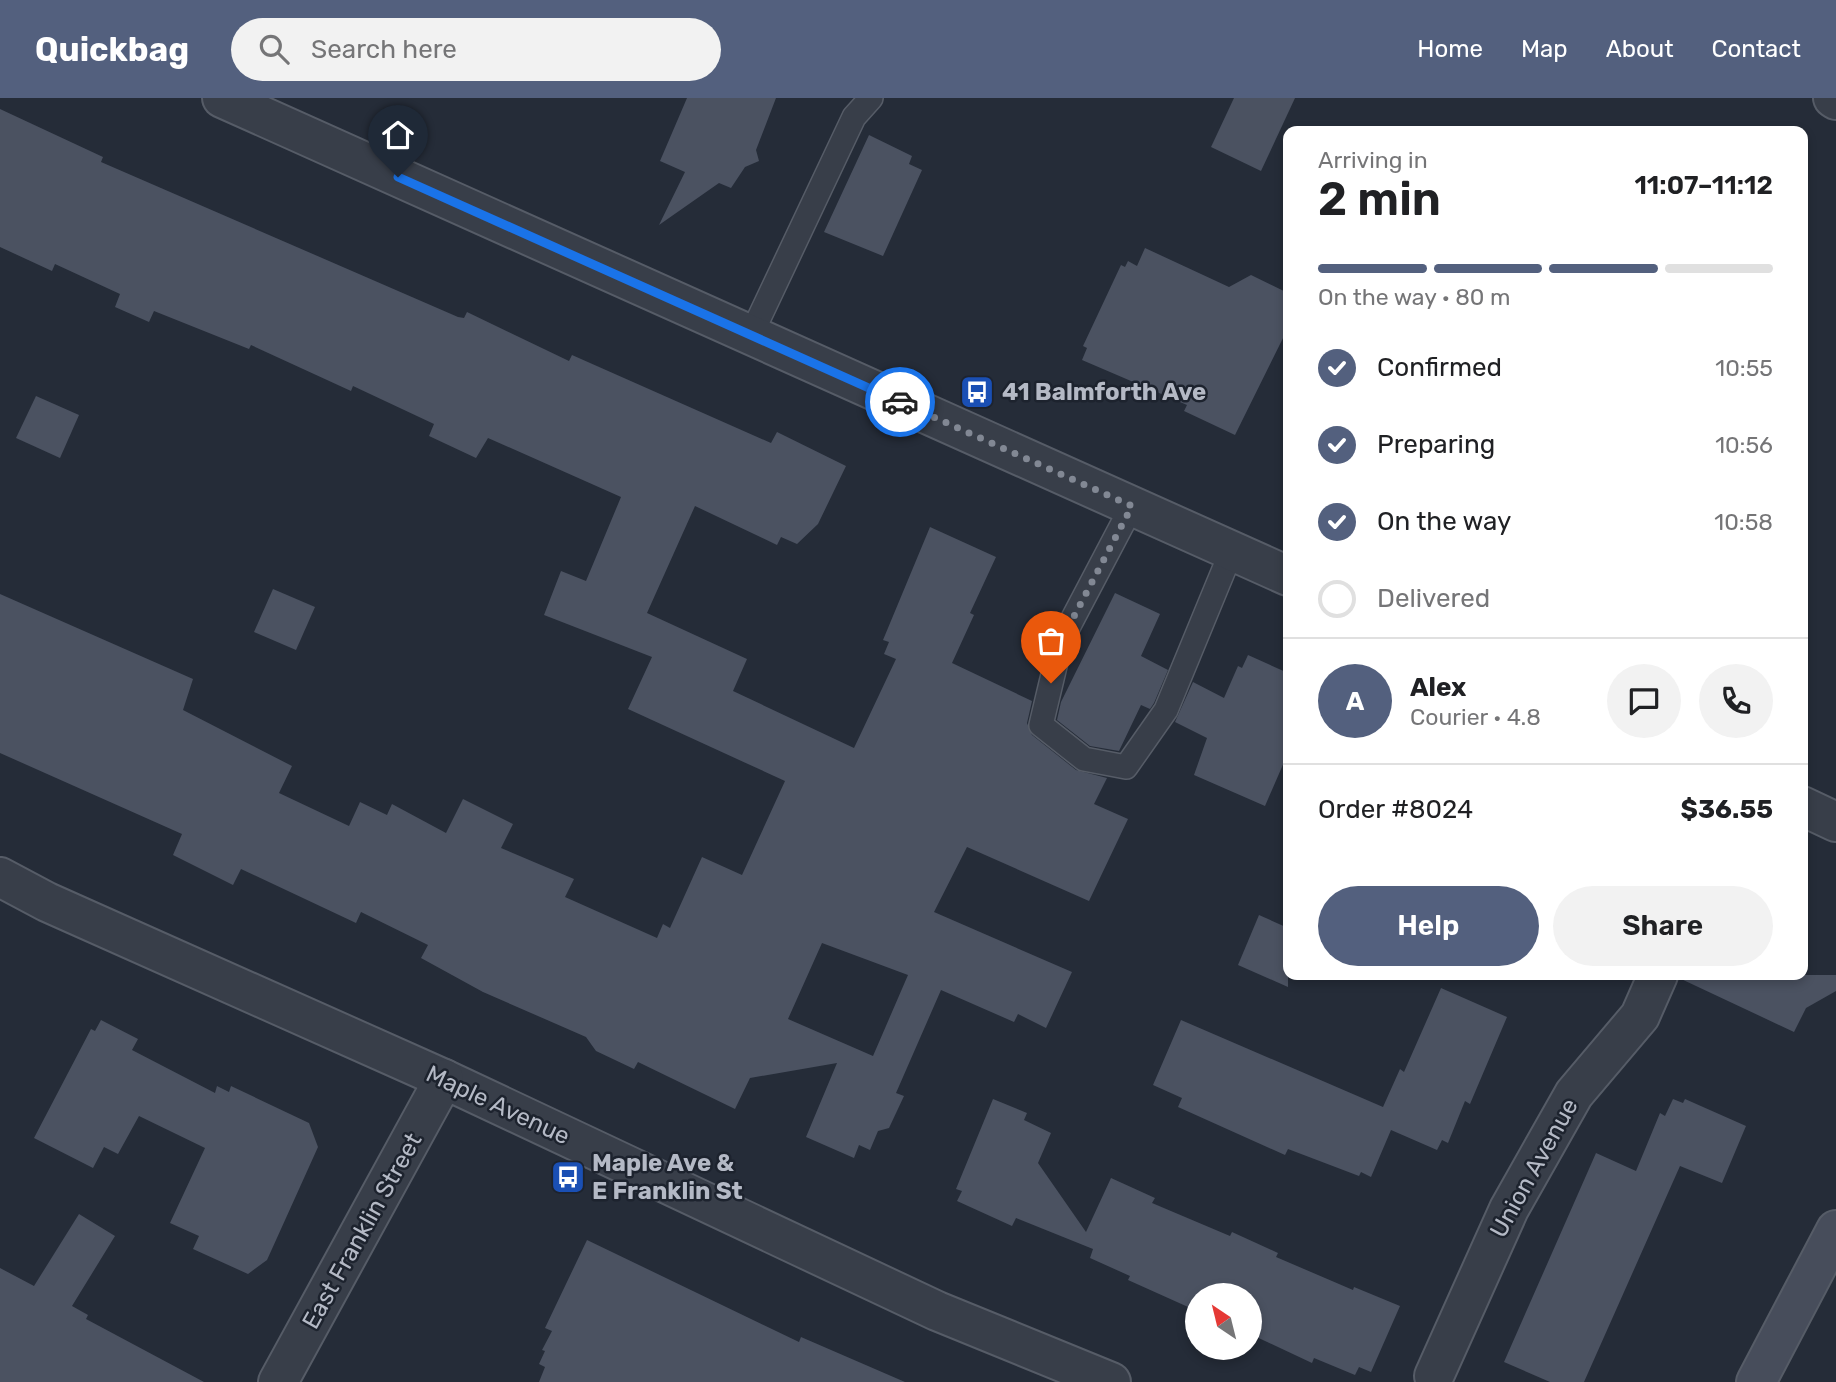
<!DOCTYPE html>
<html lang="en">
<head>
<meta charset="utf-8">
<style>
	:root { --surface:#fff; --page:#f2f2f2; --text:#202124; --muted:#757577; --line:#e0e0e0; --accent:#53607e }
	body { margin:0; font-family:Rubik,sans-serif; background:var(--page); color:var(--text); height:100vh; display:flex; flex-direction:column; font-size:26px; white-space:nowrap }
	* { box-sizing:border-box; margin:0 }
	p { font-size:23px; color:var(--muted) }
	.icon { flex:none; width:38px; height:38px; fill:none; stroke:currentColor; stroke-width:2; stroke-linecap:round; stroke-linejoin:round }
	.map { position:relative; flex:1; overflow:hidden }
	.sheet { position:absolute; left:1283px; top:28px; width:525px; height:854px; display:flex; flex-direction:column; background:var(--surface); border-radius:14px; box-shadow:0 4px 10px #0003 }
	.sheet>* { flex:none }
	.needle { width:46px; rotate:325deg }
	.buttons { position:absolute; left:1185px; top:1185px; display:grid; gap:14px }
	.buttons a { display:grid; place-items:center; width:77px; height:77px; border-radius:50%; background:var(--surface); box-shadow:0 4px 10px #0003; font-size:35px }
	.pin { position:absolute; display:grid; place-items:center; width:60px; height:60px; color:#fff; margin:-72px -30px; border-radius:50% 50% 50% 0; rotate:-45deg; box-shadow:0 0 7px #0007 }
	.pin .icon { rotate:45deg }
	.courier { position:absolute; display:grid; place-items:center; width:70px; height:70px; margin:-35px; border:5px solid #1a73e8; border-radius:50%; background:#fff; color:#222; box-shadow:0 2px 9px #0007 }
	.head em { font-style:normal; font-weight:600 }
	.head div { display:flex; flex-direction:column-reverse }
	.head { display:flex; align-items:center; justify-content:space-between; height:119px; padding:0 35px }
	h1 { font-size:46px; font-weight:600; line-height:52px }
	.bar { display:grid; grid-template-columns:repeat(4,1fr); gap:10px 7px; align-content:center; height:84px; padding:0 35px }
	.bar i { height:9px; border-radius:5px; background:var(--line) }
	.bar .selected { background:var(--accent) }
	.bar p { grid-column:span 4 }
	.line { display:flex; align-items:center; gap:18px; padding:0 35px; border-top:2px solid var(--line) }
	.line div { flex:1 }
	.round { display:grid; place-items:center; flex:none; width:74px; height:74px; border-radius:37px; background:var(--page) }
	ol { padding:0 35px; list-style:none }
	li { display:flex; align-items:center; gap:21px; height:77px }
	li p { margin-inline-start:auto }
	li .icon { padding:7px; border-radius:50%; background:var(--accent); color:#fff; stroke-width:4 }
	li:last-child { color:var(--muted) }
	li i { width:38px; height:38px; border:4px solid var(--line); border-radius:50% }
	.action { display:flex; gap:14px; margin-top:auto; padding:14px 35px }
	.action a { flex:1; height:80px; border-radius:42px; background:var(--accent); color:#fff; font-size:28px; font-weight:600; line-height:80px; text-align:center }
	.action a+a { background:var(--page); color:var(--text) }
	header { display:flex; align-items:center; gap:42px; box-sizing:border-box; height:98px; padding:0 35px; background:var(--accent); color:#fff }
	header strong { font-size:33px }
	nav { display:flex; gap:38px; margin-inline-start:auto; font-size:24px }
	.search { width:490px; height:63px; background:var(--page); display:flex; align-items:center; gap:18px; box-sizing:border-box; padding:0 24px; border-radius:38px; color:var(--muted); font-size:26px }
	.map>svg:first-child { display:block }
	.building { fill:#4b5261; fill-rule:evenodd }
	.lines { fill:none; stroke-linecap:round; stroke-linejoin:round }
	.service-casing { stroke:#565c67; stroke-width:26 }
	.minor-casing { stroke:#565c67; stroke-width:42 }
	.tertiary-casing { stroke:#565c67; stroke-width:42 }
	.secondary-casing { stroke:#565c67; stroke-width:42 }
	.service { stroke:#383e49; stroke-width:23 }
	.minor { stroke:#383e49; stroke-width:38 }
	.tertiary { stroke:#383e49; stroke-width:38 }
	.secondary { stroke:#474d5b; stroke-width:38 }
	.done { stroke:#828894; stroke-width:7; stroke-dasharray:0 12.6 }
	.route { stroke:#1a73e8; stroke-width:9 }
	.labels { text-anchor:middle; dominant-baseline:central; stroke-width:5; stroke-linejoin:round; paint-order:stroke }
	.poi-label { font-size:24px; font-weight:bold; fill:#b4b9c5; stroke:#1d232e; text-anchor:start }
	.street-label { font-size:24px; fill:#b4b9c5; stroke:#1d232e }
</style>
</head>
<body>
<header>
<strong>Quickbag</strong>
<div class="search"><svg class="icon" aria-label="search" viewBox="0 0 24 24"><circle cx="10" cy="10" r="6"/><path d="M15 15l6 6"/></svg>Search here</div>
<nav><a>Home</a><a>Map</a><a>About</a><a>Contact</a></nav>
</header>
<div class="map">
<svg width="1836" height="1284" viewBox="0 0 1836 1284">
	<rect width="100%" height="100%" fill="#252c38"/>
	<!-- building -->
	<g class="building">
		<path d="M687,0H776L756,52L759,63L745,69L731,90L719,85L659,127L685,74L660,63Z"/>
		<path d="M1234,0H1295L1261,73L1211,49Z"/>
		<path d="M0,11L103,59L101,64L458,219L464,220L467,214L569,263L572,257L771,345L777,334L846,368L818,426L797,446L781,439L777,447L695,408L647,515L747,561L733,593L854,650L896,561L884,556L889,544L883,542L930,429L996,459L970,515L974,517L952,565L1032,603L1027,625L1032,637L1076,672L1107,680L1094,706L1128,721L1089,803L967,749L934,814L1072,874L1046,930L1018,916L1014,924L941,892L896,995L904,998L889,1030L878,1033L870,1052L859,1047L854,1060L806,1039L837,965L750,980L735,1011L638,964L634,971L596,953L586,939L483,894L421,860L428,847L361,814L356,825L241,771L233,787L173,757L182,736L0,655V496L193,581L183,612L292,668L279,695L349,728L360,704L387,717L392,706L446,735L463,701L513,726L501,750L574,781L565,799L657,840L663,826L670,830L702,759L742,777L785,683L628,611L652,559L544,517L561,473L586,483L621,399L488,340L476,360L429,338L434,326L353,288L351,293L251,247L249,251L154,213L149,224L115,209L120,196L55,166L52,173L0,149ZM822,845L908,877L873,958L788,921Z"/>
		<path d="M869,37L912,58L909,66L922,72L883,158L824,134Z"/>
		<path d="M1145,150L1229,189L1251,177L1288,195V230L1235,337L1184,313L1187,307L1082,262L1087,250L1083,248L1121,167L1125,169L1128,163L1137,168Z"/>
		<path d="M36,298L79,317L60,360L16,340Z"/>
		<path d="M273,491L315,509L296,552L254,534Z"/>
		<path d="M1115,495L1160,516L1141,558L1168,572L1154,605L1150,611L1141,607L1119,653L1090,648L1057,622L1061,604Z"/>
		<path d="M1248,557L1288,575V655L1265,708L1194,677L1207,640L1175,624L1193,584L1224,600L1238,568L1242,570Z"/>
		<path d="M1259,817L1288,830V889L1238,867Z"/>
		<path d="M1680,877H1836V893L1806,910L1794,934L1679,880Z"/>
		<path d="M1441,890L1507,919L1470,1006L1465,1003L1448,1045L1442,1042L1437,1052L1391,1032L1371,1079L1361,1074L1359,1078L1288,1051L1285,1057L1178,1009L1182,1000L1153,987L1181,922L1383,1009L1400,971L1404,974Z"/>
		<path d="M101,922L138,941L132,952L215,995L217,988L229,994L231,988L309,1025L318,1049L267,1162L248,1176L193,1151L199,1138L170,1125L205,1050L139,1018L118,1056L104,1049L93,1070L34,1040L91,931L95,933Z"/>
		<path d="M993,1001L1027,1015L1024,1022L1051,1035L1038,1065L1086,1134L1111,1080L1155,1100L1152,1105L1230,1138L1232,1134L1278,1155L1276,1159L1353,1192L1354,1189L1400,1208L1371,1274L1359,1269L1355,1277L1314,1260L1312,1265L1250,1236V1197H1197V1213L1128,1182L1130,1178L1090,1160L1093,1151L1016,1120L1012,1128L957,1103L962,1093L956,1091Z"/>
		<path d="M1673,1001L1683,1005L1685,1001L1746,1028L1722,1085L1680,1068L1584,1284H1550L1504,1264L1596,1055L1636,1073L1660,1015L1665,1018Z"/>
		<path d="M79,1116L115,1138L72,1208L88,1217L86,1221L204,1284H0V1170L34,1188Z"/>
		<path d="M587,1142L799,1244L801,1239L905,1284H539L545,1269L539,1266L545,1253L542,1252L552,1233L545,1230Z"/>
	</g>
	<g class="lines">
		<!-- service casing -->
		<g class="service-casing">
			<g id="service">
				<path d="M751,237L854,19L871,0"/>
				<path d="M1132,408L1061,543L1041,627L1084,661L1126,669L1166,612L1232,452"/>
			</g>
		</g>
		<!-- minor casing -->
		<g class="minor-casing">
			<g id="minor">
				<path d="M1833,0L1836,2"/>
				<path d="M0,779L47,804L444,981L937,1213L1111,1284"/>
				<path d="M1434,1278L1509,1111L1574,996L1640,918L1658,877"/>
				<path d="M278,1284L444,981"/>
			</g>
		</g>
		<!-- tertiary casing -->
		<g class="tertiary-casing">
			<g id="tertiary">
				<path d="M222,0L1288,478"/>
				<path d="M1802,708L1836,724"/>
			</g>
		</g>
		<!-- secondary casing -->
		<g class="secondary-casing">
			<path id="secondary" d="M1756,1284L1836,1132"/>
		</g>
		<!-- service -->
		<use href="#service" class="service"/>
		<!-- minor -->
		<use href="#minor" class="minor"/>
		<!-- tertiary -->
		<use href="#tertiary" class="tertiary"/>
		<!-- secondary -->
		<use href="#secondary" class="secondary"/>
	</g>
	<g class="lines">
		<!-- done -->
		<path class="done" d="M900,304L1132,408L1061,543L1051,585"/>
		<!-- route -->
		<path class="route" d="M398,79L900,304"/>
	</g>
	<!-- icons -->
	<defs>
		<g id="bus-square" transform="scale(1.75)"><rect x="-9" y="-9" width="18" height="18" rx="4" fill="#1a4fb4" stroke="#1d232e"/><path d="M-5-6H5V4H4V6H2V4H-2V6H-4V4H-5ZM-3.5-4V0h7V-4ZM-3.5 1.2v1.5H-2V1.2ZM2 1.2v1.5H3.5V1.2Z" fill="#fff"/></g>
	</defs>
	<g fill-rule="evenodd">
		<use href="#bus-square" x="977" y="294"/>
		<use href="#bus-square" x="568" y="1079"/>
	</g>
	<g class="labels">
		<!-- poi labels -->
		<g class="poi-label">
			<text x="1002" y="294">41 Balmforth Ave</text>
			<text x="592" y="1065">Maple Ave &amp;<tspan x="592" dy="28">E Franklin St</tspan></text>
		</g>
		<!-- street labels -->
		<g class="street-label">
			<text transform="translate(498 1007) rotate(25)">Maple Avenue</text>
			<text transform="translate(1534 1070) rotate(-61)">Union Avenue</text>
			<text transform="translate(362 1133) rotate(-61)">East Franklin Street</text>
		</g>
	</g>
</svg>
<div class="buttons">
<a><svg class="needle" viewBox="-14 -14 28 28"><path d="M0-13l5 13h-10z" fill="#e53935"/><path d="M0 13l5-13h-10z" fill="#757577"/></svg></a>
</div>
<div class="pin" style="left:1051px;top:585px;background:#ea580c"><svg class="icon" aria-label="bag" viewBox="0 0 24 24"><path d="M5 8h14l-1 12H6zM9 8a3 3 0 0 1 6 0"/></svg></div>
<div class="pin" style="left:398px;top:79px;background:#1f2937"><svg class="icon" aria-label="home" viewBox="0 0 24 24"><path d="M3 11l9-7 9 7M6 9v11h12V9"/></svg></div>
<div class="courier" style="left:900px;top:304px"><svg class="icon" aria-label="car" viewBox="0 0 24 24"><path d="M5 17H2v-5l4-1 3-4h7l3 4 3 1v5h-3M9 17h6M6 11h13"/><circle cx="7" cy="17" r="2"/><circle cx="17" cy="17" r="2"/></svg></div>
<section class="sheet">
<div class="head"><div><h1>2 min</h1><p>Arriving in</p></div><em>11:07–11:12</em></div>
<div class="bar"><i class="selected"></i><i class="selected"></i><i class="selected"></i><i></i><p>On the way · 80 m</p></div>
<ol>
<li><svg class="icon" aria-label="check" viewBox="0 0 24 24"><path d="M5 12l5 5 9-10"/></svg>Confirmed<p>10:55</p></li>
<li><svg class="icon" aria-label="check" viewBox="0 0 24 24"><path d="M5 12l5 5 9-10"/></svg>Preparing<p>10:56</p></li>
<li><svg class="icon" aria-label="check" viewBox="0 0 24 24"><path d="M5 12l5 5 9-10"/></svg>On the way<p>10:58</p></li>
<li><i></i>Delivered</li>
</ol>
<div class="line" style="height:126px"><b class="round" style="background:var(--accent);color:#fff">A</b><div><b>Alex</b><p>Courier · 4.8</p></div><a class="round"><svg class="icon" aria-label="chat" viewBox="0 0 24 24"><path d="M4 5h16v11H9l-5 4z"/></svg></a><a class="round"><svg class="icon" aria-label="phone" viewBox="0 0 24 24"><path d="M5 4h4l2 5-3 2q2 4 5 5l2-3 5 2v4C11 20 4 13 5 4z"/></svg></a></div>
<div class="line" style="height:91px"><div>Order #8024</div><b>$36.55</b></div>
<div class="action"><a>Help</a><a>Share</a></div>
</section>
</div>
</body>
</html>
